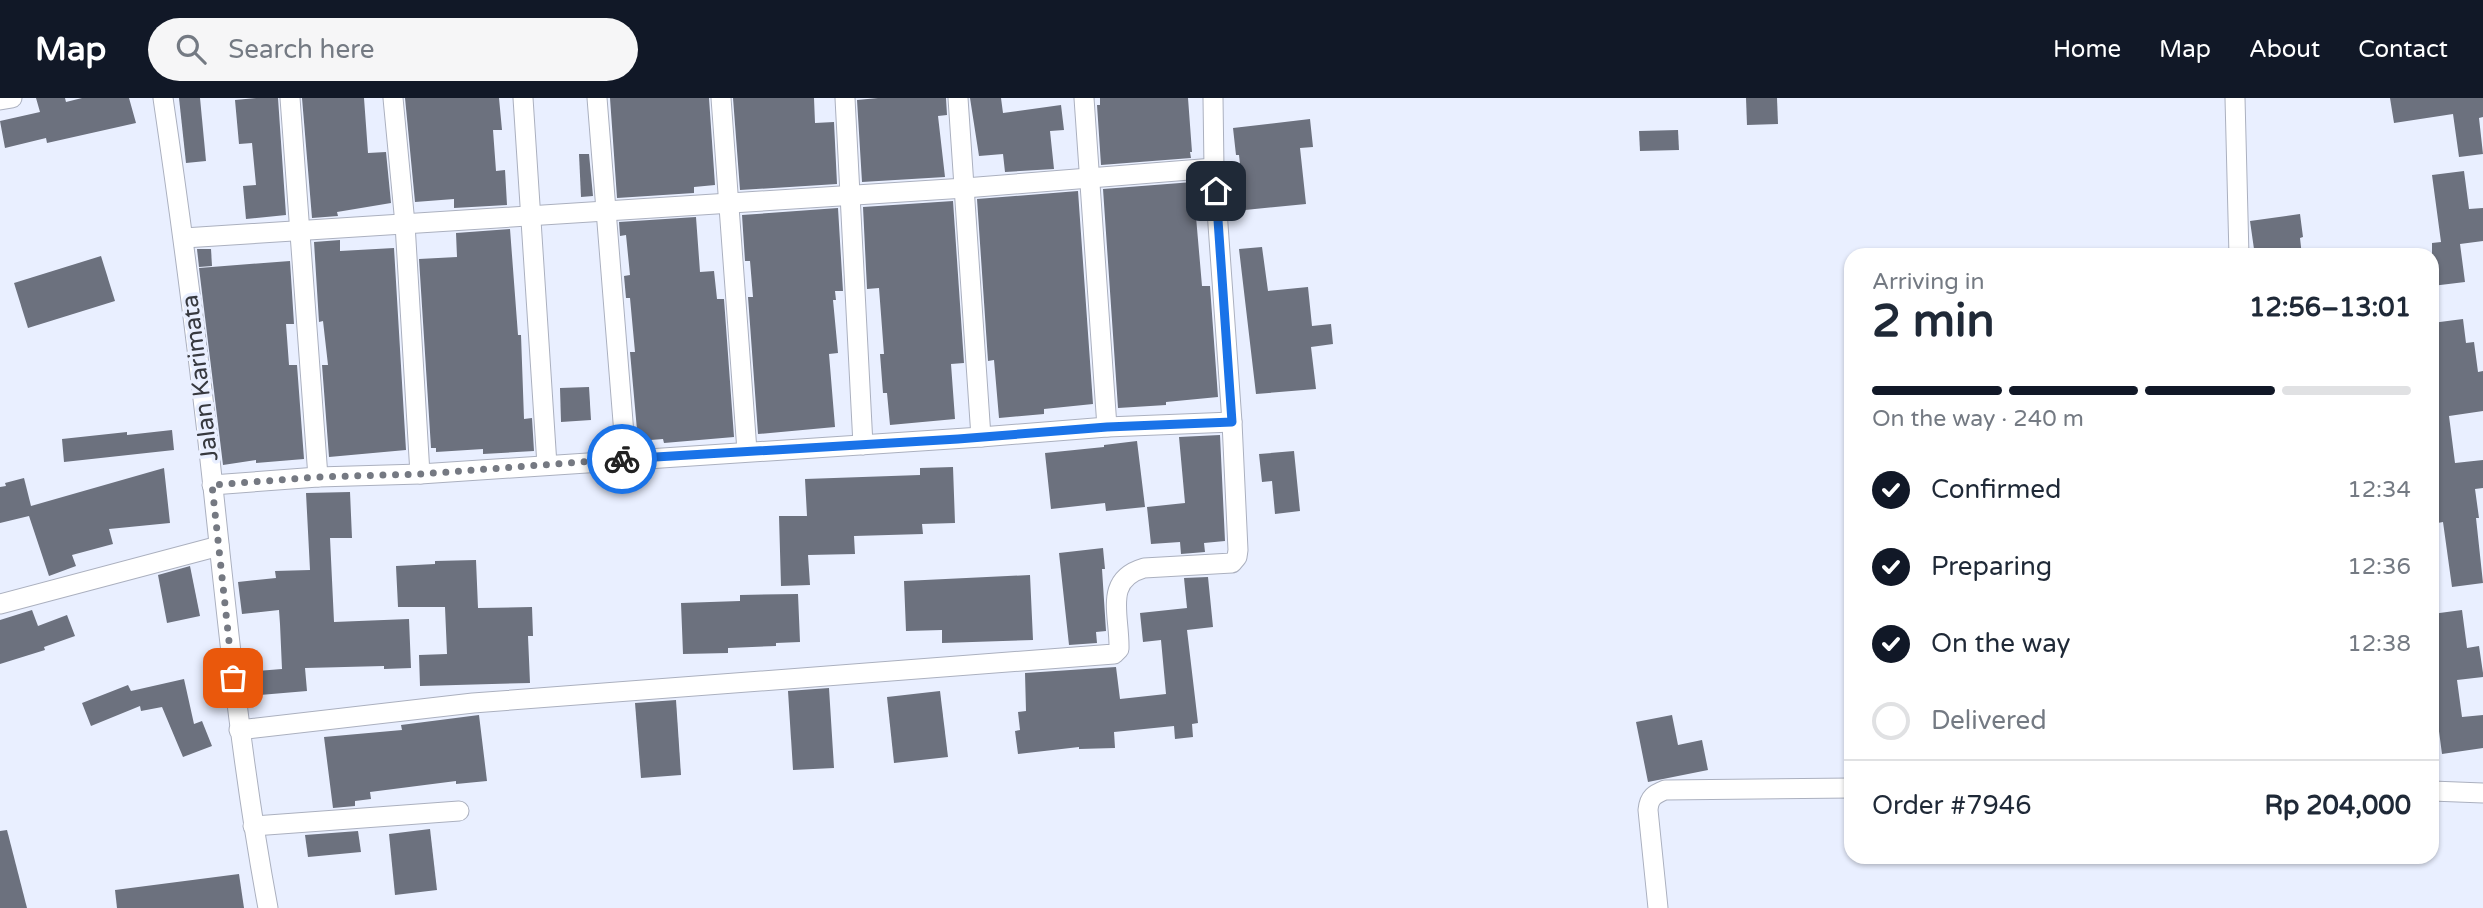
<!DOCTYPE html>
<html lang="en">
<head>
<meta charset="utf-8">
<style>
	:root { --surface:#fff; --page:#f6f6f7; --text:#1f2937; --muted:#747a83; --line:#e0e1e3; --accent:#111827 }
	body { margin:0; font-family:"Varela Round",sans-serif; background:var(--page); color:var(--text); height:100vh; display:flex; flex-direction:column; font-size:26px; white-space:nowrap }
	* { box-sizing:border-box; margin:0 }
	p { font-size:23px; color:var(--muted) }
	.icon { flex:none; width:38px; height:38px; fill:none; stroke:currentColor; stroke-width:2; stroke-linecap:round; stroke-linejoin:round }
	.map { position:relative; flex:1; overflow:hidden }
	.sheet { position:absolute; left:1844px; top:150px; width:595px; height:616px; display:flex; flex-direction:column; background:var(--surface); border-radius:21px; box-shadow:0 2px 5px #0004 }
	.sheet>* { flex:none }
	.pin { position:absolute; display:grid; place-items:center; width:60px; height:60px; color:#fff; margin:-30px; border-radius:14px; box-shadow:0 4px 10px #0006 }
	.courier { position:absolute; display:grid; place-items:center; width:70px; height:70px; margin:-35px; border:5px solid #1a73e8; border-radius:50%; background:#fff; color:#222; box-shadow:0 2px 9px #0007 }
	.headline em { font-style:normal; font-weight:800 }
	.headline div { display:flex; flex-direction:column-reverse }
	.headline { display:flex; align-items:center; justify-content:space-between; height:119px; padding:0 28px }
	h1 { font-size:46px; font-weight:800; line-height:52px }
	.bar { display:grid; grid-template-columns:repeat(4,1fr); gap:10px 7px; align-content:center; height:84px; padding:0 28px }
	.bar i { height:9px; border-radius:5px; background:var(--line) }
	.bar .on { background:var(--accent) }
	.bar p { grid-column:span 4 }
	.line { display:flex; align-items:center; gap:18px; padding:0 28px; border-top:2px solid var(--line) }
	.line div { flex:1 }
	ol { padding:0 28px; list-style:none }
	li { display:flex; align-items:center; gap:21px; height:77px }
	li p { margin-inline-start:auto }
	li .icon { padding:7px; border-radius:50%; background:var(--accent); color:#fff; stroke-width:4 }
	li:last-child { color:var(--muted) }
	li i { width:38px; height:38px; border:4px solid var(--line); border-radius:50% }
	header { display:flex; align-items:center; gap:42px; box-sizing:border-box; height:98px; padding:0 35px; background:var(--accent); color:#fff }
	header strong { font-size:33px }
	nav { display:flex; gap:38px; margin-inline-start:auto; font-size:24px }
	.search { width:490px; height:63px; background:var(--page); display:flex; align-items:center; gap:18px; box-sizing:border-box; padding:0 24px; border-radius:38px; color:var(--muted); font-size:26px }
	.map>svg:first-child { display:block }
	.building { fill:#6c717e }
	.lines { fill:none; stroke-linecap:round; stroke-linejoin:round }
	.street-casing { stroke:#abb0bf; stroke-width:21 }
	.street { stroke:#fff; stroke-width:19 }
	.done { stroke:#757982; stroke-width:7; stroke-dasharray:0 12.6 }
	.route { stroke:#1a73e8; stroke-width:9 }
	.labels { text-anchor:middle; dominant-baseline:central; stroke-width:7; stroke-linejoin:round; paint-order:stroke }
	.street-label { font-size:24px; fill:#37393f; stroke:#e9efff }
</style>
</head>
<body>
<header>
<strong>Map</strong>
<div class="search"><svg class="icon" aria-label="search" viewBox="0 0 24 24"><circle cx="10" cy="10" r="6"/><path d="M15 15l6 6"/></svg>Search here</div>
<nav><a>Home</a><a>Map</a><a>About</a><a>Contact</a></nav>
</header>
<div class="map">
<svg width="2483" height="810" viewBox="0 0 2483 810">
	<rect width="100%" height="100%" fill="#e9efff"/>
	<!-- building -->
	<g class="building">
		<path d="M36,0H65L66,4L82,0H129L136,25L47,45L46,40L5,50L0,23L40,14Z"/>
		<path d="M179,0H200L206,63L186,65Z"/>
		<path d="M256,0H278L286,117L246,121L243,88L256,87L252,45L239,46L235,2Z"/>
		<path d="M302,0H364L368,55L386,54L391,105L337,114L338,118L312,120Z"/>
		<path d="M405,0H499L502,32H493L496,73L505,72L507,107L454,110V101L415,104Z"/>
		<path d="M610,0H709L715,87L694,89V95L617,100Z"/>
		<path d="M733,0H814L815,25L834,24L837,86L740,92Z"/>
		<path d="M878,0H946L947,17L938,18L945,79L862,84L857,2Z"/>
		<path d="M970,0H1001L1003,15L1061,7L1064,32L1050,33L1054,71L1005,74L1003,56L979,58Z"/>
		<path d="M1100,0H1188L1192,54H1190L1191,60L1101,67L1097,7H1100Z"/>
		<path d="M1746,0H1777L1778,26L1747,27Z"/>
		<path d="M2390,0H2483V19L2479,20L2483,56L2459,59L2453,16L2394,25Z"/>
		<path d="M1310,21L1313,49L1300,50L1306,106L1245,112L1239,57H1236L1233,30Z"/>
		<path d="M1678,32L1679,52L1640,53L1639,33Z"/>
		<path d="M579,56H589L593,98L581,99Z"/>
		<path d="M2464,73L2469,111L2483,110V143L2460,146L2465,184L2432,188V145L2441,144L2432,77Z"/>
		<path d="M1193,84L1202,188H1210L1218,299L1166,304V307L1118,310L1103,91Z"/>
		<path d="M1078,93L1093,306L1044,311V316L999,320L994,262L988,263L977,101Z"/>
		<path d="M953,103L964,265L951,266L955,321L890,327L887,295H883L880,256H884L879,190L867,191L863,109Z"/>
		<path d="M838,110L843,193H835L836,202H833L838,255L829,256L835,329L758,336L748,199H753L750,163H745L742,117Z"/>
		<path d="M2300,116L2303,139L2300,140L2302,158H2255L2250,123Z"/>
		<path d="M696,119L700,174L714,173L717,201H724L734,339L664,345L663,341L638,343L630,254H635L630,200H626L624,178L630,177L626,137L620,138L619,124Z"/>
		<path d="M510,131L518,237H521L524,321L532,320L534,353L483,356V351L436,354V350H431L419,161L457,159L456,135Z"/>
		<path d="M340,142V153L394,150L406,352L329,359L322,267H328L323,223L319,224L314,144Z"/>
		<path d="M1262,149L1268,193L1308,189L1312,228L1331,226L1333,246L1311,249L1316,291L1256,296L1239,151Z"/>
		<path d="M197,151H211L212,168L199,169Z"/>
		<path d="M101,158L115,203L28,230L14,185Z"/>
		<path d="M290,163L294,226H286L289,267H297L304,361L256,365V362L223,367L199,170Z"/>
		<path d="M2463,221L2466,245L2474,244L2478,274L2483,273V313L2449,318L2455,365L2483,362V390L2475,391L2479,420H2476L2483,485L2452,489L2443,424L2432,426V225Z"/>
		<path d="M589,289L591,322L561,324L560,290Z"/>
		<path d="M172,332L174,352L64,364L62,341L127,334V337Z"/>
		<path d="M1220,337L1225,443L1204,445L1205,454L1181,456L1180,444L1151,446L1147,409L1185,405L1179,339Z"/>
		<path d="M1137,343L1145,409L1106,413L1105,405L1051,411L1045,355L1104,349V347Z"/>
		<path d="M1294,353L1300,413L1275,416L1272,383L1262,384L1259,356Z"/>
		<path d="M953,369L955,425L922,426L923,436L854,438L855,456L808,457L810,487L781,488L779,418H807L805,381L920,377V370Z"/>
		<path d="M164,370L170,425L109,431L113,446L72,457L76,468L49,478L29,418L0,425V389L6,388L5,385L24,380L31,408Z"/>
		<path d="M350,394L352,440H330L334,524L409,521L411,570L384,571V568L305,570L307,593L248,598L246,574L282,571L280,526L279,512L242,516L238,484L276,480L275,473L310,472L306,395Z"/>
		<path d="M1103,450L1105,471H1102L1106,533L1096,534L1097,545L1069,547L1059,455Z"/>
		<path d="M476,462L478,510L532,509L533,538H528L530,585L420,588L419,557L447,556L445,509H398L396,468L435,466V463Z"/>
		<path d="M190,468L200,518L167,525L158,477Z"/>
		<path d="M1030,477L1033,542L942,545V532L906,533L904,483Z"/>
		<path d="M1208,479L1213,529L1187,532L1198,625L1192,626L1193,639L1175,641L1174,628L1114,634L1115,650L1079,651V649L1018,656L1015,633L1020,632L1018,614L1026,613L1025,575L1116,569L1120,601L1166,596L1161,542L1143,544L1140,515L1187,510L1184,480Z"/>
		<path d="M798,496L800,544L776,545V548L728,550V555L683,556L681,505L740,503V497Z"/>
		<path d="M32,512L38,528L67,517L75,538L44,549L45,552L0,566V522Z"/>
		<path d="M2462,512L2467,550L2479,548L2483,575V579L2457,582L2462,619L2483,617V650L2442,656L2437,618L2432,619V516Z"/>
		<path d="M184,581L194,626L202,623L212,648L183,659L162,609L141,613L140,608L91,628L82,605L128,587L131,593Z"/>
		<path d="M829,590L834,670L793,672L788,593Z"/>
		<path d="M940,593L948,659L894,665L887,599Z"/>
		<path d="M676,602L681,677L641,680L635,605Z"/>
		<path d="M479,617L487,683L456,686V683L370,694L371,701L355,703V708L333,710L324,639L402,632L401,627Z"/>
		<path d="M1672,617L1678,647L1702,642L1708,672L1648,684L1636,624Z"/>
		<path d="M430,731L437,792L395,797L389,736Z"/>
		<path d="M7,732L27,810H0V733Z"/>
		<path d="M358,733L361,754L308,759L305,737Z"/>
		<path d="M239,776L244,810H117L115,792Z"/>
	</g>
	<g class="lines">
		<!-- street casing -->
		<g class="street-casing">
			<g id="street">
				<path d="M163,0C182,129 199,259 213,389C228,530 242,671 268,810"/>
				<path d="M290,0L318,379"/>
				<path d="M393,0L405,126L420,376"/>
				<path d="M523,0L547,367"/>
				<path d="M597,0L626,361"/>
				<path d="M721,0L747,353"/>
				<path d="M845,0L863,347"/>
				<path d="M958,0L981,339L1107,329L1232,324"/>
				<path d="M1084,0L1107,329"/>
				<path d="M2235,0L2239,158"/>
				<path d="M0,2L12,0"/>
				<path d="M184,140L965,90L1214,70"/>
				<path d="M212,387L318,379L420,376L981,339"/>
				<path d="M0,506L219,448"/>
				<path d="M239,632L473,605L1114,556L1119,551C1120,517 1103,482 1144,470L1232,465L1237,459L1238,452L1232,324L1214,70L1213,0"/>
				<path d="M2432,693L2483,695"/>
				<path d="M253,728L459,713"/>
				<path d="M1658,810L1648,712C1649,699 1655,696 1665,692L1852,690"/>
			</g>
		</g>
		<!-- street -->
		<use href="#street" class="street"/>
	</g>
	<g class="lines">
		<!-- done -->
		<path class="done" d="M233,580L212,387L318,379L421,376L622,361"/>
		<!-- route -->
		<path class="route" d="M622,361L958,341L1107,329L1232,324L1216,93"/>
	</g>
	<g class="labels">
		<!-- street labels -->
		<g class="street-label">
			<text transform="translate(200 280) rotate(-97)">Jalan Karimata</text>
		</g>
	</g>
</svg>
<div class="pin" style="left:233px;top:580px;background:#ea580c"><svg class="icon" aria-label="bag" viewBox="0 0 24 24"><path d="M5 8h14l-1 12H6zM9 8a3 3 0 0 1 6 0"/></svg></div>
<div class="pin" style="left:1216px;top:93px;background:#1f2937"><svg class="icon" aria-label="home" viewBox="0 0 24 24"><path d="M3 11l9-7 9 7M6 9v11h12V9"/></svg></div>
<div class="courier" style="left:622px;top:361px"><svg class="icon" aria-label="bike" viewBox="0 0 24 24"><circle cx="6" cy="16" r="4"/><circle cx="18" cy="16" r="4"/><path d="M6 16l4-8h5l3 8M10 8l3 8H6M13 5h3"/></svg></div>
<section class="sheet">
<div class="headline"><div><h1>2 min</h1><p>Arriving in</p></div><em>12:56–13:01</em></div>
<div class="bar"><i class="on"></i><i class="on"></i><i class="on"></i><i></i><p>On the way · 240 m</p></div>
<ol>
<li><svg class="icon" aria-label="check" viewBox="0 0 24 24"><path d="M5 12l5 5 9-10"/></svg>Confirmed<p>12:34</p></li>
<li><svg class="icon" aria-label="check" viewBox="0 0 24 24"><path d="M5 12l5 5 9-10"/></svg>Preparing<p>12:36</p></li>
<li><svg class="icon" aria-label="check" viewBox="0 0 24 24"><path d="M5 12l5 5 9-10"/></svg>On the way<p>12:38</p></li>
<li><i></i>Delivered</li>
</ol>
<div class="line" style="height:91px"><div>Order #7946</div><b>Rp 204,000</b></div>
</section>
</div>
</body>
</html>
